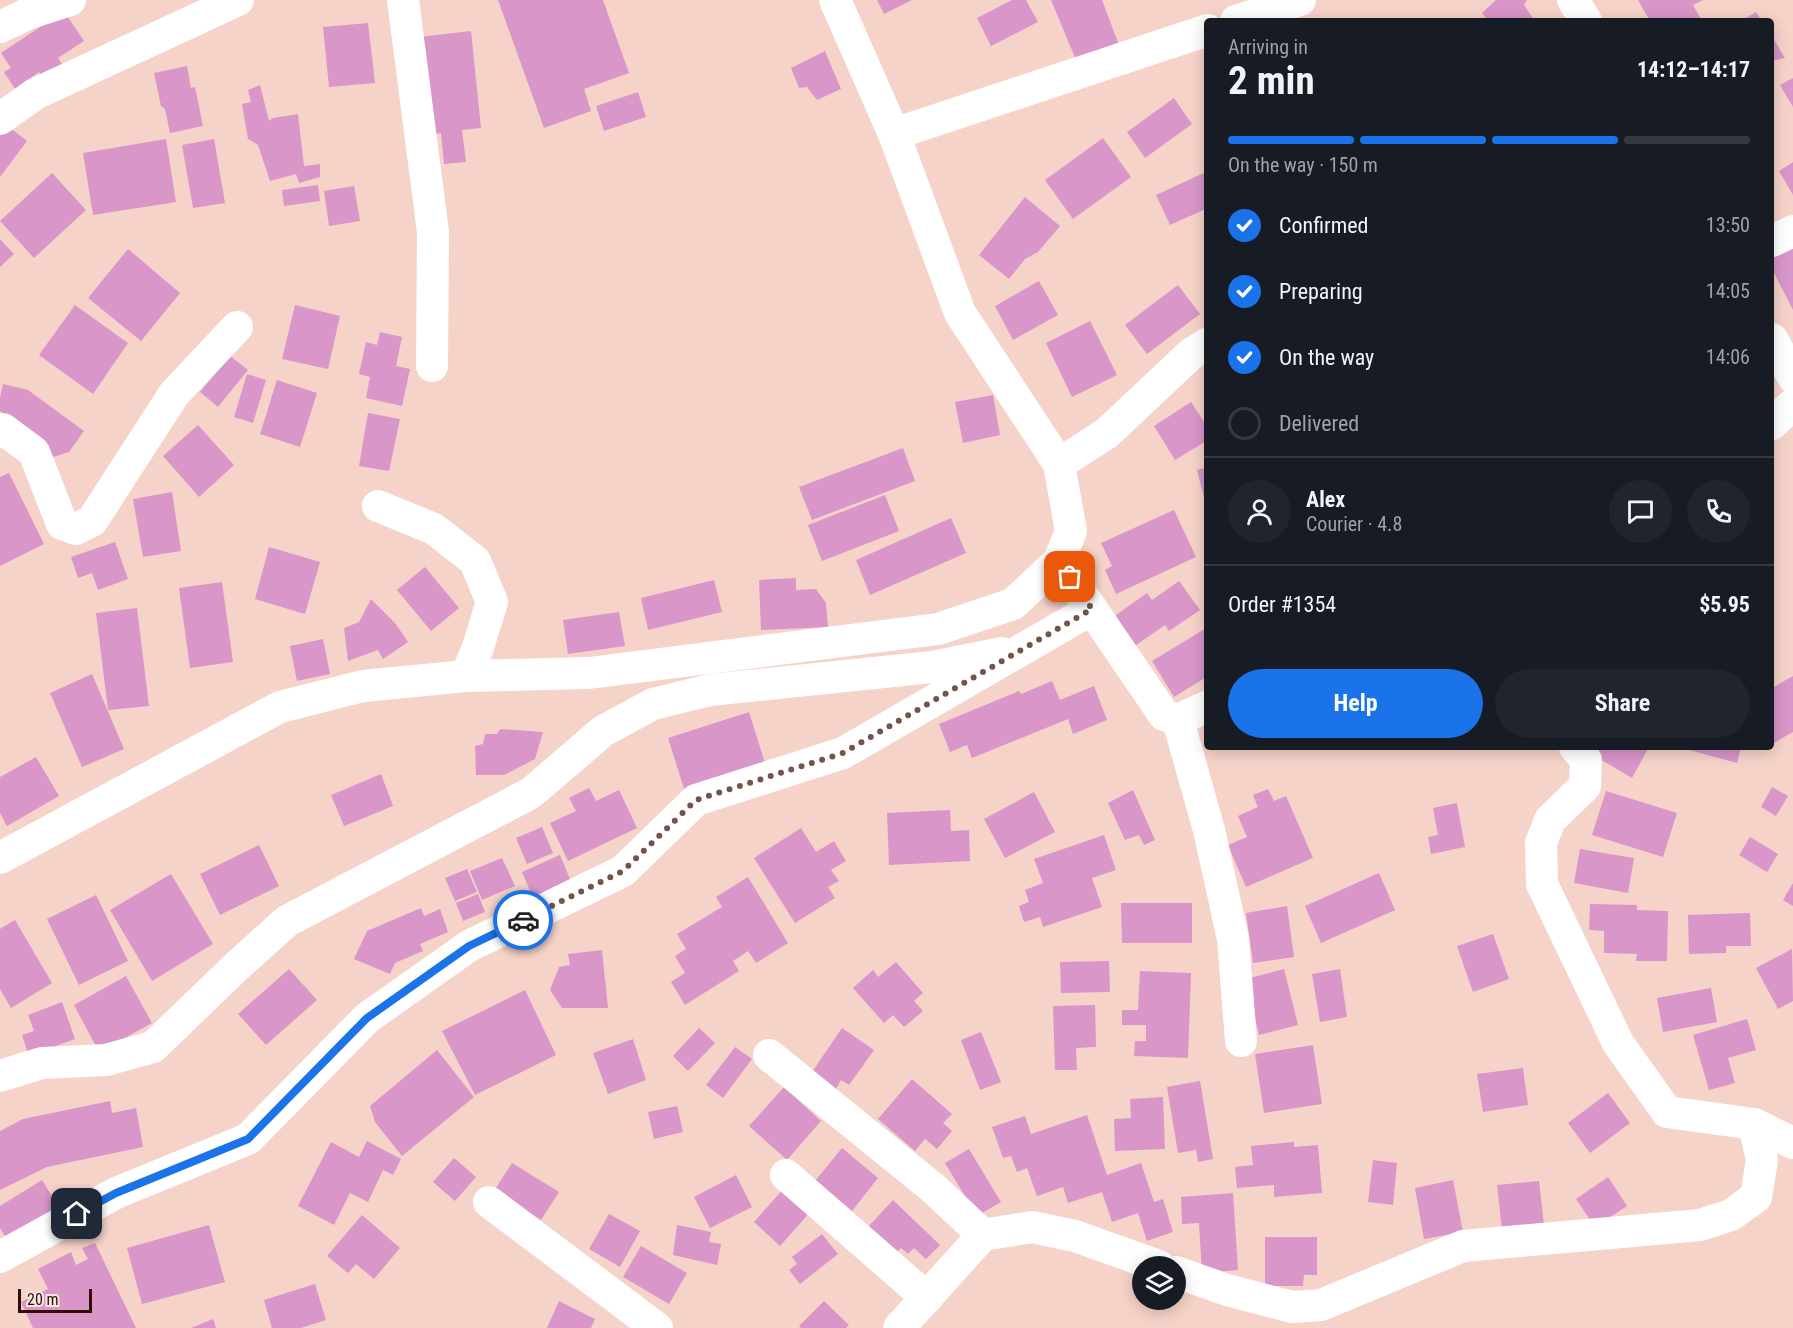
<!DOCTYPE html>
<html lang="en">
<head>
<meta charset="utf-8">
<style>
	:root { --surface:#171b24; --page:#20242c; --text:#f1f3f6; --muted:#9ea1a6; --line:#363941; --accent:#1a73e8 }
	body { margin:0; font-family:"Roboto Condensed",sans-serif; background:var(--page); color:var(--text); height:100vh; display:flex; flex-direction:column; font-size:22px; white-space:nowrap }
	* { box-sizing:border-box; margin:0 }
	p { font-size:20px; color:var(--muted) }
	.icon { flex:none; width:33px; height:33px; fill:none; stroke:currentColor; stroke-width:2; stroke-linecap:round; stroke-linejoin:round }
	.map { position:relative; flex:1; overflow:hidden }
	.side { position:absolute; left:1204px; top:18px; width:570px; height:732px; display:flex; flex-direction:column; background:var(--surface); border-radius:6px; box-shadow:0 3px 15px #0003 }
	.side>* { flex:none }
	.buttons { position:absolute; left:1132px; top:1256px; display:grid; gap:12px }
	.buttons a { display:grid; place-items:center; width:54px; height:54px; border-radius:50%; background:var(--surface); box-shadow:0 3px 15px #0003; font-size:30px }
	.scale { position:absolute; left:18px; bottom:15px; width:74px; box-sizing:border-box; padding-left:6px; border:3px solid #2d0f07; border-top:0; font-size:16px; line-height:21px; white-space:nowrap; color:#2d0f07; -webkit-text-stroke:4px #f6e5e0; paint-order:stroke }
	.pin { position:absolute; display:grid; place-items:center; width:51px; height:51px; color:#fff; margin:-26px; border-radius:12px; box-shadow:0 3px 9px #0006 }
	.courier { position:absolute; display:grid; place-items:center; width:60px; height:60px; margin:-30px; border:4px solid #1a73e8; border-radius:50%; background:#fff; color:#222; box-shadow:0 2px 8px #0007 }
	.overview em { font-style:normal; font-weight:700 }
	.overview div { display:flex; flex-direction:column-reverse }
	.overview { display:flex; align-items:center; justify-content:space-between; height:102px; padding:0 24px }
	h1 { font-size:39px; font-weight:700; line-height:45px }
	.bar { display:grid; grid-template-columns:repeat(4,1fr); gap:9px 6px; align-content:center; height:72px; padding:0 24px }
	.bar i { height:8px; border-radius:4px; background:var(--line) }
	.bar .selected { background:var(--accent) }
	.bar p { grid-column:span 4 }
	.line { display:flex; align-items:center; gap:15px; padding:0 24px; border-top:2px solid var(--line) }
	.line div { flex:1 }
	.round { display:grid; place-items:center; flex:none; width:63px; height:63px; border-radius:32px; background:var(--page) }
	ol { padding:0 24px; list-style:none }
	li { display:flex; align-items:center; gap:18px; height:66px }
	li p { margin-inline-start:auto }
	li .icon { padding:6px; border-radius:50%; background:var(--accent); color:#fff; stroke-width:4 }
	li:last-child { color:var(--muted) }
	li i { width:33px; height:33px; border:3px solid var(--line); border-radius:50% }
	.button { display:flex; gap:12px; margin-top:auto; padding:12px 24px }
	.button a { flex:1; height:69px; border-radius:36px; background:var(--accent); color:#fff; font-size:24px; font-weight:700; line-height:69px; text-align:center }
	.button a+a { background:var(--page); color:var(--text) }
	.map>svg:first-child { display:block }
	.building { fill:#d996c9 }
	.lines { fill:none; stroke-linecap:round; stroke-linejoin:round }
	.minor { stroke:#fff; stroke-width:32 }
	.done { stroke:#73544b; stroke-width:6; stroke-dasharray:0 10.8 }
	.route { stroke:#1a73e8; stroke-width:8 }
</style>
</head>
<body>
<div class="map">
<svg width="1793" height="1328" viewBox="0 0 1793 1328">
	<rect width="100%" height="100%" fill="#f6d3c9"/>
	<!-- building -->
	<g class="building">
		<path d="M498,0H603L629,73L584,89L591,111L544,128Z"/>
		<path d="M877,0H912L884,14Z"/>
		<path d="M1012,0H1026L1038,22L991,46L977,18Z"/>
		<path d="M1051,0H1102L1119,45L1076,60Z"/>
		<path d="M1496,0H1527L1524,5L1535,21H1488L1482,13Z"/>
		<path d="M1638,0H1703L1693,5L1702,21H1650Z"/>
		<path d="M64,11L84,41L58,58L65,68L45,81L39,72L15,89L4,72L11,68L1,53Z"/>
		<path d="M1756,12L1762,21H1741Z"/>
		<path d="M368,23L375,83L329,87L323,27Z"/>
		<path d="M471,31L481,128L462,130L466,162L444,164L441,133L431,135L420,37Z"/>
		<path d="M1772,36L1785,58L1772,61Z"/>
		<path d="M825,51L841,89L817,100L807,87L799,88L791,68Z"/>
		<path d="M187,66L191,88L195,87L203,126L170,133L165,109L161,106L154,73Z"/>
		<path d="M1793,78V107L1780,85Z"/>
		<path d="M260,85L269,121L273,118L298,114L304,166L320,164V177L299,183L296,174L270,181L258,145L248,139L242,104L251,102L248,90Z"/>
		<path d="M638,92L646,117L604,131L596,106Z"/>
		<path d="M1174,98L1192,124L1145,158L1127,132Z"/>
		<path d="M4,123L27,141L0,177V128Z"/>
		<path d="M1103,138L1131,177L1073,219L1045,180Z"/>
		<path d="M166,139L176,202L93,215L83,153Z"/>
		<path d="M214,139L225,203L193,208L182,145Z"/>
		<path d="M1793,162V195L1779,171Z"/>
		<path d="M1208,171V208L1170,225L1156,195Z"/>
		<path d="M52,173L86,210L34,258L0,221Z"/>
		<path d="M318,185L320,201L284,206L282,190Z"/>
		<path d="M354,186L360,221L329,226L324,191Z"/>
		<path d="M1025,197L1060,226L1038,252L1025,259L1009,279L979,255Z"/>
		<path d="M0,239L14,254L0,267Z"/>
		<path d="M1793,242V310L1772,269V253Z"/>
		<path d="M128,249L180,293L141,341L88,298Z"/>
		<path d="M1039,281L1058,315L1013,340L995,306Z"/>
		<path d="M1178,285L1200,314L1147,354L1125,325Z"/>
		<path d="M75,305L128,343L93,394L39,355Z"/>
		<path d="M295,305L340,316L328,369L282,359Z"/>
		<path d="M1090,321L1117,375L1072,397L1046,343Z"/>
		<path d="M380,332L402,337L396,366L410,369L402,406L366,398L370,377L359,374L366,342L377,345Z"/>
		<path d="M230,356L248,370L218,407L200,392Z"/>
		<path d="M247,374L266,380L253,423L234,417Z"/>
		<path d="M277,380L317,393L300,447L260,434Z"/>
		<path d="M3,384L28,390L84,431L69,452L53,457L0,411V398Z"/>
		<path d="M993,395L1000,435L963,443L955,402Z"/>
		<path d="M1191,402L1208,428V440L1175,460L1154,426Z"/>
		<path d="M368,413L400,419L389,471L359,466Z"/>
		<path d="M198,425L234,465L199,497L163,456Z"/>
		<path d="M903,448L915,481L812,520L799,487Z"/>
		<path d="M1208,467V510H1207L1197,470Z"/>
		<path d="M9,473L44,544L0,566V477Z"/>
		<path d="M172,492L181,551L143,557L133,499Z"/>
		<path d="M885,495L899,531L822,561L808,525Z"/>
		<path d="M1174,510L1196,557L1116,594L1105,570L1112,566L1101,543Z"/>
		<path d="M951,518L966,553L870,595L856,560Z"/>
		<path d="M115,542L128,579L98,590L92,573L78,578L71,557Z"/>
		<path d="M269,547L320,562L305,614L255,599Z"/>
		<path d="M425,567L459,608L431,631L397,590Z"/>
		<path d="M796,578V590L816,589L826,603L828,627L761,630L759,580Z"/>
		<path d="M714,580L722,612L648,630L641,598Z"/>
		<path d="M1179,581L1200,610L1169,631L1165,625L1129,650L1109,620L1147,593L1152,600Z"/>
		<path d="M222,582L233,662L190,668L179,588Z"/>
		<path d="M371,599L395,623L408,642L383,659L378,650L348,661L344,628L359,622Z"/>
		<path d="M137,608L149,706L108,710L96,613Z"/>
		<path d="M619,612L625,646L568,654L563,620Z"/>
		<path d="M1208,627V676L1174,697L1152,661Z"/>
		<path d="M323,639L330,674L297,681L290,646Z"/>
		<path d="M92,674L124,749L82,767L50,693Z"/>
		<path d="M1793,676V732L1772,744V688Z"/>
		<path d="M1052,681L1060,700L1094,686L1107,720L1073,734L1068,719L972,758L967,745L950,752L939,724L1019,691L1021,694Z"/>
		<path d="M749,712L766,766L685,792L668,738Z"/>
		<path d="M500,729L543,732L535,759L504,775H476L475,746L483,744L485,734H497Z"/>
		<path d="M1591,747H1649L1632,778L1588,752Z"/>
		<path d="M1690,747H1741L1737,763L1689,750Z"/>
		<path d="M36,757L59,796L7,826L0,813V777Z"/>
		<path d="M381,774L393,806L344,826L331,795Z"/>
		<path d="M1772,787L1788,796L1776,816L1761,807Z"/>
		<path d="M589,788L596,801L619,790L637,828L568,861L550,823L576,811L569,798Z"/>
		<path d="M1268,789L1274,801L1286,796L1313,858L1246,887L1228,845L1247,837L1238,816L1258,807L1253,795Z"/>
		<path d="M1133,790L1155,840L1144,845L1139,835L1125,840L1108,803Z"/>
		<path d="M1606,791L1677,813L1663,857L1592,835Z"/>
		<path d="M1034,792L1055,832L1005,858L984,819Z"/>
		<path d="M1457,803L1465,847L1431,854L1428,837L1438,835L1433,808Z"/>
		<path d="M950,810L951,831L969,830L970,861L889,865L887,813Z"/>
		<path d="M542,827L553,853L527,864L516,838Z"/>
		<path d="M801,828L816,852L834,841L846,861L831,870L839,881L828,887L835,898L795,923L754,858Z"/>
		<path d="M1104,835L1116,870L1092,878L1102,907L1043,927L1040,917L1024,922L1019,906L1029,902L1025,890L1043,883L1034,859Z"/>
		<path d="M1750,837L1778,854L1767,872L1739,855Z"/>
		<path d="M259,845L279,886L220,915L200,874Z"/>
		<path d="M1580,849L1634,858L1628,893L1574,883Z"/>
		<path d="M560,855L572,884L534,900L522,872Z"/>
		<path d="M502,858L515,886L482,900L470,871Z"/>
		<path d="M467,869L477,892L455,901L445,878Z"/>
		<path d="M1379,873L1395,910L1321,943L1305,906Z"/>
		<path d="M171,874L213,944L152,981L110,910Z"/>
		<path d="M748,877L788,943L756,963L748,951L733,961L739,971L685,1005L671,982L685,973L675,956L686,949L677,934L722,907L716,897Z"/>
		<path d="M1793,883V906L1783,900Z"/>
		<path d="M478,894L485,912L463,921L456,903Z"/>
		<path d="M96,895L128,961L79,985L47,919Z"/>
		<path d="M1121,903H1192V943H1122Z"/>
		<path d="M1590,904L1637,905V910L1668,911L1667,961H1636L1637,954L1604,953V931L1589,930Z"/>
		<path d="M1287,906L1294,957L1253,963L1246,913Z"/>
		<path d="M421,908L424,916L440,909L448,932L420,944L423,951L395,963L390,974L354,959L367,931Z"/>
		<path d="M1750,913L1751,946H1726V953L1689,954L1688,915Z"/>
		<path d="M15,920L52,983L11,1008L0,989V929Z"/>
		<path d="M1493,934L1509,979L1473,992L1457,946Z"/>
		<path d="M1792,949L1793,1001L1778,1009L1756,968Z"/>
		<path d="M602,950L608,1008H562L550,990L559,967L570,965L568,954Z"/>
		<path d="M1109,961L1110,992L1061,993L1060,962Z"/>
		<path d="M896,962L923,993L914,1001L923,1011L904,1027L893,1015L884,1023L853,988L873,970L878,977Z"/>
		<path d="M289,969L317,1000L266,1045L238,1014Z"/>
		<path d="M1284,969L1298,1025L1259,1035L1246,979Z"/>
		<path d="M1340,969L1347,1017L1320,1022L1312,974Z"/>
		<path d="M1140,971L1191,973L1188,1058L1134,1056L1135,1041H1146V1025H1122V1010H1138Z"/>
		<path d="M126,976L152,1023L99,1052L74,1005Z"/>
		<path d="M1711,988L1717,1022L1663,1032L1657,998Z"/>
		<path d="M525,990L556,1055L475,1095L442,1031Z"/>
		<path d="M62,1002L75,1039L29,1056L22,1035L34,1031L28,1015Z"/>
		<path d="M1095,1005L1096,1047L1076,1048L1077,1070H1055L1053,1006Z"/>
		<path d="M1747,1019L1756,1050L1728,1058L1735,1083L1709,1090L1693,1035Z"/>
		<path d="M699,1028L715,1043L688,1071L673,1056Z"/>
		<path d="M842,1028L874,1050L849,1085L841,1080L836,1089L812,1072Z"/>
		<path d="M981,1032L1001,1082L980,1090L961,1040Z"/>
		<path d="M633,1039L646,1080L608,1094L593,1053Z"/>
		<path d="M1313,1045L1322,1104L1264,1113L1255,1054Z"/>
		<path d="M735,1047L752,1059L723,1098L706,1085Z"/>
		<path d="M437,1050L474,1097L402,1156L375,1122L370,1106Z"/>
		<path d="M1523,1068L1528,1105L1483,1112L1477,1074Z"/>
		<path d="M912,1079L952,1114L943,1123L952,1131L937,1149L925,1139L915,1151L878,1119Z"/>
		<path d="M1200,1081L1213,1159L1198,1162L1196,1150L1178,1153L1167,1087Z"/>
		<path d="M784,1087L821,1121L787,1160L749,1126Z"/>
		<path d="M1608,1093L1630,1123L1590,1153L1568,1123Z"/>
		<path d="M1163,1097L1165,1149L1115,1151L1114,1119L1131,1118L1130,1099Z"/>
		<path d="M110,1101L112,1113L136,1108L143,1147L47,1167L0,1190V1131L23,1119Z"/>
		<path d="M677,1106L683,1132L654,1139L648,1112Z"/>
		<path d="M1087,1115L1107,1175L1141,1163L1154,1202L1163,1199L1173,1232L1147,1241L1138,1213L1112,1222L1102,1192L1068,1203L1063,1187L1037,1196L1027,1168L1017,1172L1011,1156L1003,1158L992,1127L1025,1116L1031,1134Z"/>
		<path d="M367,1141L401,1159L393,1175L383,1170L368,1202L350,1193L334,1225L298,1206L331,1142L359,1157Z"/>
		<path d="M1294,1142V1147L1318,1145L1322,1193L1274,1197V1185L1237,1188L1235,1167L1253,1165L1251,1146Z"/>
		<path d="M842,1148L878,1178L852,1211L815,1181Z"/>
		<path d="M969,1149L1001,1202L977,1216L945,1163Z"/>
		<path d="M454,1158L476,1177L455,1201L433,1182Z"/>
		<path d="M1373,1160L1397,1163L1393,1205L1368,1202Z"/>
		<path d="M512,1163L559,1192L541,1220L494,1191Z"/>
		<path d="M736,1175L752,1207L710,1228L694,1197Z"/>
		<path d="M1608,1177L1627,1206L1595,1227L1576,1199Z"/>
		<path d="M42,1180L63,1214L11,1246L0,1228V1206Z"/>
		<path d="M1453,1180L1463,1232L1424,1239L1415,1188Z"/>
		<path d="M1539,1181L1544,1225L1502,1230L1497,1185Z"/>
		<path d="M785,1187L811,1211L780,1246L754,1222Z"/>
		<path d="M1233,1193L1238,1270L1202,1273L1199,1223L1182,1224L1181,1197Z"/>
		<path d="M893,1200L940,1245L926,1259L914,1248L908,1254L901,1248L895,1254L867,1228Z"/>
		<path d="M609,1214L640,1231L620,1267L589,1249Z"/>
		<path d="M362,1215L400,1248L374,1279L356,1264L348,1273L327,1256Z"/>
		<path d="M209,1225L225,1282L142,1304L127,1248Z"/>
		<path d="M677,1225L711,1232L709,1242L721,1244L717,1265L673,1255Z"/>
		<path d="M822,1234L838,1254L800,1284L789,1270L797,1264L792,1257Z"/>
		<path d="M1265,1237H1317V1275H1304L1303,1286H1265Z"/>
		<path d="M95,1243L136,1328H33L21,1302L48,1289L38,1269L71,1252L76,1265L88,1259L82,1248Z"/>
		<path d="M641,1246L687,1273L669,1304L623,1277Z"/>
		<path d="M315,1284L326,1320L301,1328H272L264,1300Z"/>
		<path d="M559,1301L595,1319L591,1328H547Z"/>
		<path d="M824,1301L849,1325L846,1328H801L799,1326Z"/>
		<path d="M213,1319L216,1328H191Z"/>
	</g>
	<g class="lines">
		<!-- minor -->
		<g class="minor">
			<path d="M403,0L433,232L432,366"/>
			<path d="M1573,0L1586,21"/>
			<path d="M1236,21L1300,0"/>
			<path d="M0,27L27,14L70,0"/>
			<path d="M0,119L35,94L238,0"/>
			<path d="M894,134L1208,30"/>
			<path d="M1772,241L1793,231"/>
			<path d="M1772,339L1793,377"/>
			<path d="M1772,424L1793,404"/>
			<path d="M0,432L3,429L34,452L62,524L76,529L92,521L174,394L237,327"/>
			<path d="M1059,464L1107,433L1191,354L1208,343"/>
			<path d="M378,506L434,529L475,561L492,602L477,650L466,676"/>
			<path d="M1059,561L1164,715L1178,720L1208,706"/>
			<path d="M1178,720L1209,830L1233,939L1241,1041"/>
			<path d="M1575,747L1586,760L1585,786L1550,820L1541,843L1542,884L1618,1043L1667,1112L1754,1124L1793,1143"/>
			<path d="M0,858L280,707L363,686L466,676L589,673L938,629L1013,604L1059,561L1071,531L1059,464L960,313L894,134L835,0"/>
			<path d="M769,1055L933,1188L983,1235"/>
			<path d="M0,1076L42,1063L106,1060L153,1047L237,966L287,921L531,793L603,731L653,704L710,690L932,667L1002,653"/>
			<path d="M786,1175L927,1298"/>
			<path d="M489,1202L657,1328"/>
			<path d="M0,1257L116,1193L248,1139L367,1018L469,946L623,871L696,800L843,753L1092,609"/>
			<path d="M1176,1272L1227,1290L1292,1307L1321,1305L1463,1246L1700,1225L1731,1215L1756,1197L1762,1160L1754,1124"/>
			<path d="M899,1328L983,1235L1032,1227L1075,1236L1159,1266"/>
		</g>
	</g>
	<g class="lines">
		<!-- done -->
		<path class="done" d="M523,920L623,871L696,800L843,753L1092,609L1070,577"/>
		<!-- route -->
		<path class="route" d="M77,1214L116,1193L248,1139L367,1018L469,946L523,920"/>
	</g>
</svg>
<div class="buttons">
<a><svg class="icon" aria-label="layers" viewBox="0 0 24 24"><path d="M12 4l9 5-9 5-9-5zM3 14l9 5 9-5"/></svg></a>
</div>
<div class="scale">20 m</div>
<div class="pin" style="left:1070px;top:577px;background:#ea580c"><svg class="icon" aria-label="bag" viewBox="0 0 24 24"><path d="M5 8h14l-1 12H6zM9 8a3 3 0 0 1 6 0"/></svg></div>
<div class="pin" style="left:77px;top:1214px;background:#1f2937"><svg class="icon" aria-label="home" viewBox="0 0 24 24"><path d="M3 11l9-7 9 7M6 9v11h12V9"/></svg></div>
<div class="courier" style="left:523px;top:920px"><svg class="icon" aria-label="car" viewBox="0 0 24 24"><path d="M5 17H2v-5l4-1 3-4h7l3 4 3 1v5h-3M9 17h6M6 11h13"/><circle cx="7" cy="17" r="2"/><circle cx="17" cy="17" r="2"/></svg></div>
<section class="side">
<div class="overview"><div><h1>2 min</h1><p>Arriving in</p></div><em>14:12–14:17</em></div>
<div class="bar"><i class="selected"></i><i class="selected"></i><i class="selected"></i><i></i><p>On the way · 150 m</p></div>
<ol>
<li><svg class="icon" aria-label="check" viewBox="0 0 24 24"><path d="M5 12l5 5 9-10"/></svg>Confirmed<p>13:50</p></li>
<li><svg class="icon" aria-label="check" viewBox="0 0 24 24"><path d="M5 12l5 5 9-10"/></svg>Preparing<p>14:05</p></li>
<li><svg class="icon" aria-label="check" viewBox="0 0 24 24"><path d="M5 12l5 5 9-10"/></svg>On the way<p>14:06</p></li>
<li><i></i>Delivered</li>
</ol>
<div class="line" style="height:108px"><a class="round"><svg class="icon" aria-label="person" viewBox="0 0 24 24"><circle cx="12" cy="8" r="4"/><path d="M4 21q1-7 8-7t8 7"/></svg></a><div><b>Alex</b><p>Courier · 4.8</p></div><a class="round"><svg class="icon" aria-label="chat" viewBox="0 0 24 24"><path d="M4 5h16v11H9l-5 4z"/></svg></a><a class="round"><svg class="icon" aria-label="phone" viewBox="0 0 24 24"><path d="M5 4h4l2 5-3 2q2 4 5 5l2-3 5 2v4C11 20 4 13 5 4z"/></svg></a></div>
<div class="line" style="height:78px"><div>Order #1354</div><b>$5.95</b></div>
<div class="button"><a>Help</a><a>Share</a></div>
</section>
</div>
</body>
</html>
